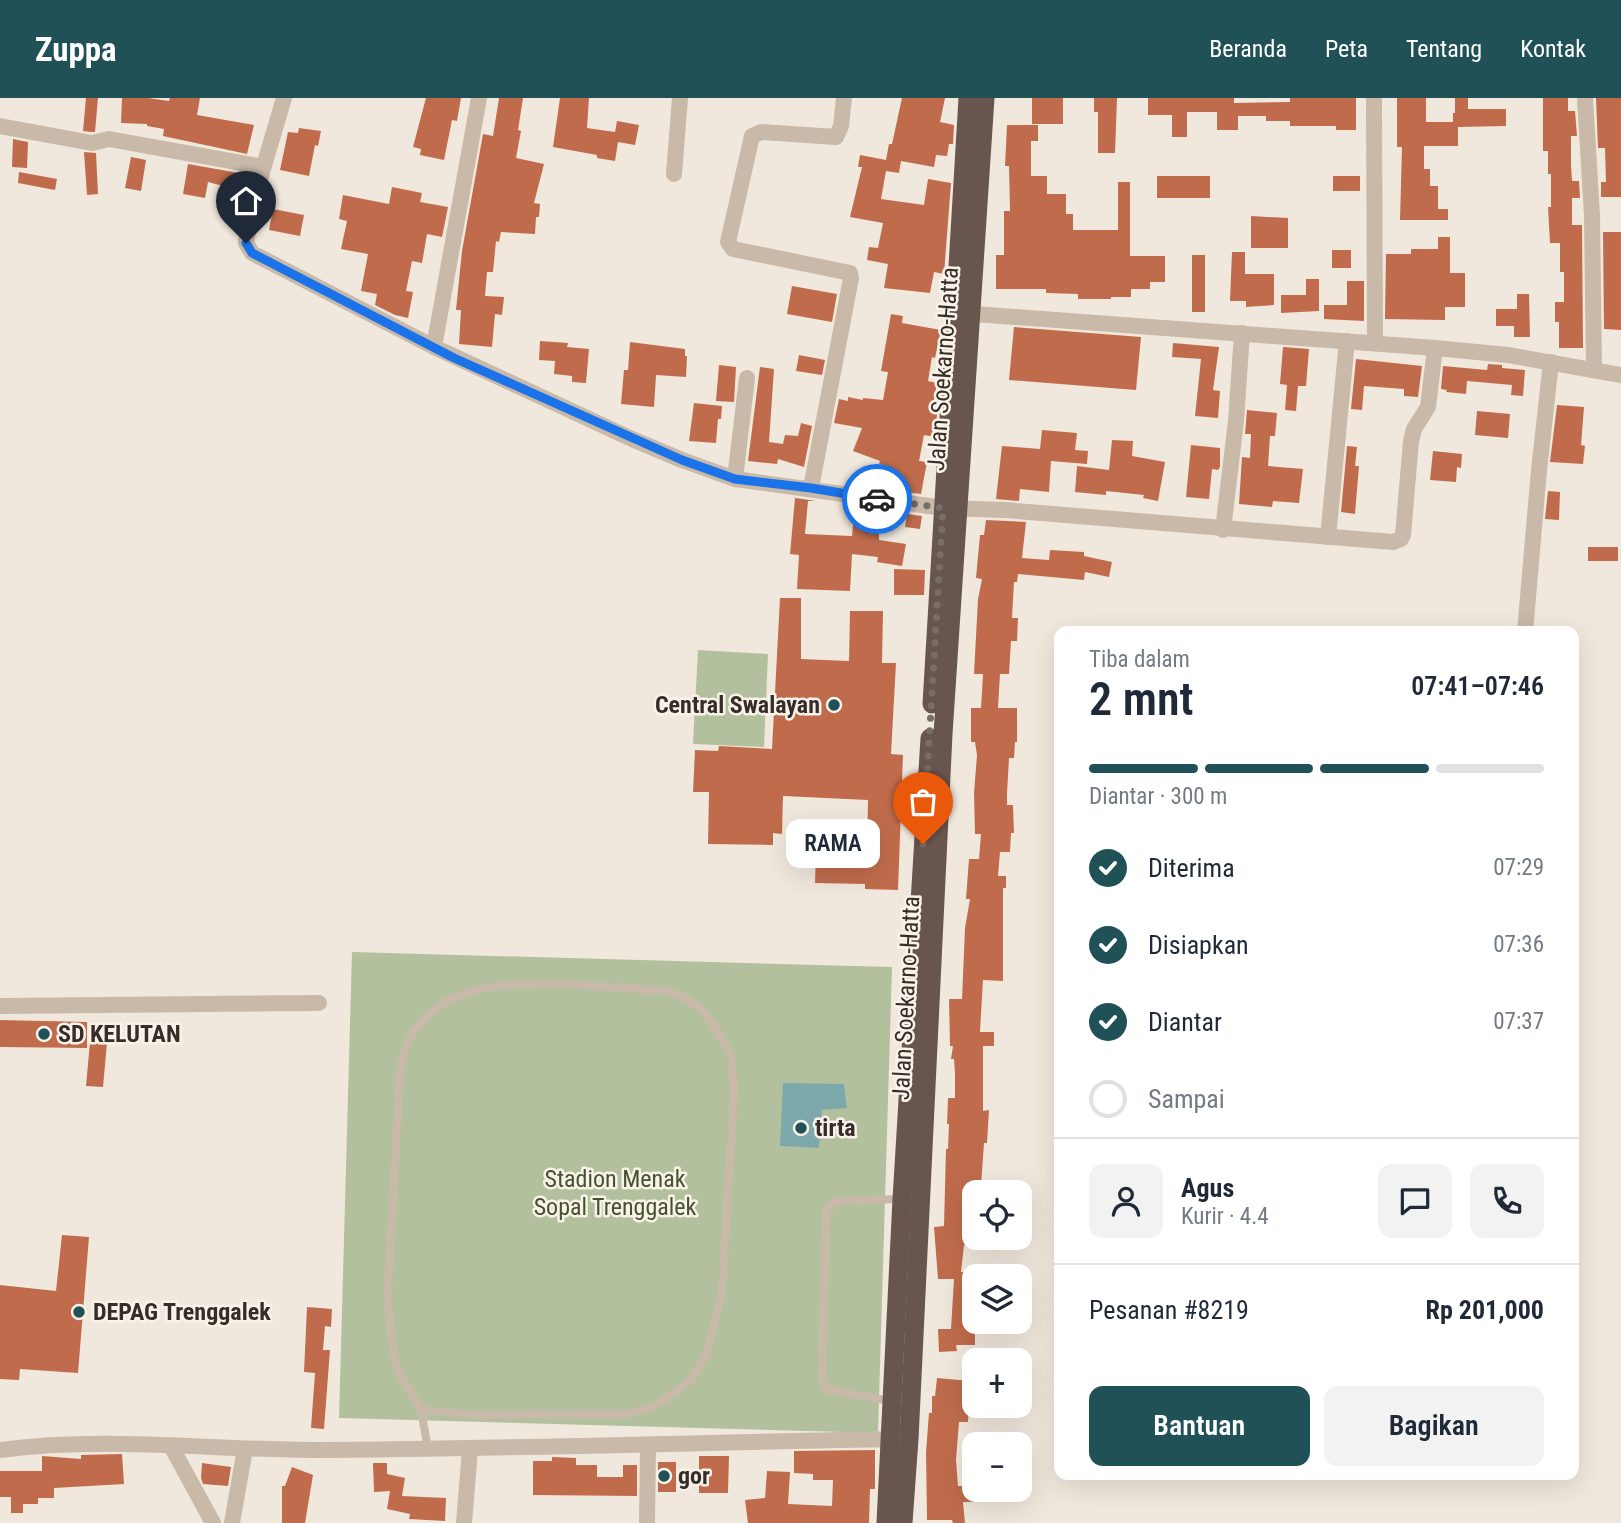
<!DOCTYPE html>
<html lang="id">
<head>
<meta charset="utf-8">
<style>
	:root { --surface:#fff; --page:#f2f2f3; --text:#1f2937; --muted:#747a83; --line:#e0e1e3; --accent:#205156 }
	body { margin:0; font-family:"Roboto Condensed",sans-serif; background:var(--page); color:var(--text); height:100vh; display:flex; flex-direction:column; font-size:26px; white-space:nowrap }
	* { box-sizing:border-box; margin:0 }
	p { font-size:23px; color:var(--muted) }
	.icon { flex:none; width:38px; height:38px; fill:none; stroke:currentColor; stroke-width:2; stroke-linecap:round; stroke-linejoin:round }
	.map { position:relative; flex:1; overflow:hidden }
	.drawer { position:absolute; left:1054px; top:528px; width:525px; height:854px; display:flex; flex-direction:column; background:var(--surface); border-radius:14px; box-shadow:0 7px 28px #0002 }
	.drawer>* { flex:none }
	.controls { position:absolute; left:962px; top:1082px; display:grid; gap:14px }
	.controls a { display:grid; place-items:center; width:70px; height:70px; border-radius:14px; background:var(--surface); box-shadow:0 7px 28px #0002; font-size:35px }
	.pin { position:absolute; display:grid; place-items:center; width:60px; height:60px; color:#fff; margin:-72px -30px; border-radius:50% 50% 50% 0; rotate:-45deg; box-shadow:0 0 7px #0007 }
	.pin .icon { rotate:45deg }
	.courier { position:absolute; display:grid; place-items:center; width:70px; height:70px; margin:-35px; border:5px solid #1a73e8; border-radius:50%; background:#fff; color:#222; box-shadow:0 2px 9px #0007 }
	.bubble { position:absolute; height:49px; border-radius:14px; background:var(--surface); box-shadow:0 7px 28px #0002; font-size:23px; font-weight:600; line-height:49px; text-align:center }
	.summary em { font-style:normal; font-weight:600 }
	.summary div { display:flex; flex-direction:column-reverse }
	.summary { display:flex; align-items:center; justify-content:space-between; height:119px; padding:0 35px }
	h1 { font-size:46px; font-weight:600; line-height:52px }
	.bar { display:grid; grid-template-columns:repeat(4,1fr); gap:10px 7px; align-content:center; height:84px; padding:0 35px }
	.bar i { height:9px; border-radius:5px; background:var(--line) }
	.bar .current { background:var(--accent) }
	.bar p { grid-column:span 4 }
	.line { display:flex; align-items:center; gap:18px; padding:0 35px; border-top:2px solid var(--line) }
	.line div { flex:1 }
	.round { display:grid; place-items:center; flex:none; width:74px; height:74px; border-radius:14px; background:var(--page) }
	ol { padding:0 35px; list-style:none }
	li { display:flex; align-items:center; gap:21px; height:77px }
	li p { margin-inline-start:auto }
	li .icon { padding:7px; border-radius:50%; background:var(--accent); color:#fff; stroke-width:4 }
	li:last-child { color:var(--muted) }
	li i { width:38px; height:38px; border:4px solid var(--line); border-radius:50% }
	.cta { display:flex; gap:14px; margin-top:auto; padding:14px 35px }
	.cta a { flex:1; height:80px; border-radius:14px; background:var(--accent); color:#fff; font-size:28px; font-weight:600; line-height:80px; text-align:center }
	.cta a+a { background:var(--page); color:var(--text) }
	header { display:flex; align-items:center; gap:42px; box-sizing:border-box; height:98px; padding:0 35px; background:var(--accent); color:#fff }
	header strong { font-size:33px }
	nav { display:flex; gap:38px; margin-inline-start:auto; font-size:24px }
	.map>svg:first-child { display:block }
	.green { fill:#b3c09d }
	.water { fill:#7da9ad }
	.building { fill:#c06c4c }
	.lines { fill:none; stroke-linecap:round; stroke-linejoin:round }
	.service { stroke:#c9b9a9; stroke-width:8 }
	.minor { stroke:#c9b9a9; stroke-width:16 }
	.trunk { stroke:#68564e; stroke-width:19 }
	.done { stroke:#776e68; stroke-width:7; stroke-dasharray:0 12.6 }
	.route { stroke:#1a73e8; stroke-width:9 }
	.poi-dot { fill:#205156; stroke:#f9f2e9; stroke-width:2.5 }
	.labels { text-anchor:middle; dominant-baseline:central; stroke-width:5; stroke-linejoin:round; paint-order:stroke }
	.street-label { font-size:24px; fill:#362d29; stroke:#f9f2e9 }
	.poi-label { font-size:24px; font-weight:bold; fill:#362d29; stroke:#f9f2e9; text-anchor:start }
	.park-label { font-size:24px; fill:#44532e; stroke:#f9f2e9 }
</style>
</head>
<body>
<header>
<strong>Zuppa</strong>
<nav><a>Beranda</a><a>Peta</a><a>Tentang</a><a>Kontak</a></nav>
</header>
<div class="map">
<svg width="1621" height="1425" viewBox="0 0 1621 1425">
	<rect width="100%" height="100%" fill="#f1e8dd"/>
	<!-- green -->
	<g class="green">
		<path d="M698,552L768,556L764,649L693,646Z"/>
		<path d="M352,854L892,869L878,1335L339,1320Z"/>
	</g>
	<!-- water -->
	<path class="water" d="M783,985L844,986L847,1010L822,1012L819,1050L780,1048Z"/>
	<!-- building -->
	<g class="building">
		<path d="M86,0H98L95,34H92L83,33Z"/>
		<path d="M122,0H148L169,3L170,0H200L197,17L254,27L247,56L163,38L164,31L147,28V26L121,25Z"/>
		<path d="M426,0H461L457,23L452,22L444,62L420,57L421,51L413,49Z"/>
		<path d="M499,0H523L518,32L521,33L516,60L544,66L534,105L540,106L539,119H536L535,136L501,134L499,144L496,143L493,174H487L485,198L504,199L502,217L495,216L492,249L459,246L461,212H456L462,153L483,36L493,38Z"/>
		<path d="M560,0H589L587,30L615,34L617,23L639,27L635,47L618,44L615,63L597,60V57L553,49Z"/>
		<path d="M902,0H945L940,24L954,27L953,46H949L947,58L936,57L934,69L901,63L899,75L886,73L881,101L924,107L928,81L951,85L944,176L934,174L930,195L884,190L888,166L867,162L869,149L878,150L883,125L850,119L862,69H858L860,57L886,62L889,46H892Z"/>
		<rect x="1032" y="0" width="31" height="26"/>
		<path d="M1094,0H1117L1115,55H1098V14H1094Z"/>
		<path d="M1148,0H1234V5L1290,4V0H1356V32H1336V28H1290V23H1266V18H1238V32H1217V14H1187V39H1172V17H1148Z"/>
		<path d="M1397,0H1426V24H1453V15H1455V0H1468V11H1506V28L1458,29V48H1424V71H1430V88H1438V111H1448V122H1400L1402,49H1397Z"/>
		<path d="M1543,0H1568V13H1575L1577,38H1571V67L1572,83H1579L1580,100H1572V127H1582L1583,250H1559V224H1555V204H1564V174H1560V145H1550L1548,109H1551V76H1548V53H1543Z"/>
		<path d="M1596,0H1621V99H1601V84H1606L1605,50H1598Z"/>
		<path d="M1007,27H1038V43H1031V78H1047V96H1066V116H1073V132H1118V84H1130V158H1165V184H1150V191H1131V199H1111V201H1078V196L1046,195V191H996V157H1004V113H1010L1009,68H1005Z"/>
		<path d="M299,30L321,33L318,48L315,47L309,78L280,72L288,34L298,35Z"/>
		<path d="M13,41L28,44L27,70L12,69Z"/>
		<path d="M84,54L96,55L98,96L87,97Z"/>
		<path d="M131,59L146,62L141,93L125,90Z"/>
		<path d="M188,66L250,77L243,102L233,100L235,91L208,84L205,100L183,96Z"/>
		<path d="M19,74L57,81L55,92L18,85Z"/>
		<rect x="1157" y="78" width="53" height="22"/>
		<rect x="1333" y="78" width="27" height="15"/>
		<path d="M392,89L422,95L420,104L448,109L442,139L427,136L422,165L412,163L406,193L413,194L408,220L395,217L375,207L377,196L361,193L368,156L341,151L347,123L339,121L343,97L389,106Z"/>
		<path d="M273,111L304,117L300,138L269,132Z"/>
		<path d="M1251,118L1288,120V150H1251Z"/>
		<path d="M1603,134H1621V232L1604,231Z"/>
		<path d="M1438,139H1450V175H1465V209H1445V222L1385,221L1386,156H1411V151H1438Z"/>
		<rect x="1332" y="152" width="19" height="18"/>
		<path d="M1232,154H1245V176H1274V207L1246,209V203H1230Z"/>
		<rect x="1192" y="157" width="13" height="57"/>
		<path d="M1306,181H1319V213L1281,215V197H1306Z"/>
		<path d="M1347,183H1364V223L1324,221V207H1347Z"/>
		<path d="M792,188L837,196L832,224L787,216Z"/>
		<path d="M1517,196H1529L1530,239H1514V228H1496V211H1517Z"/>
		<path d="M891,216L903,218L902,225L941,232L935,260L932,259L928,283L937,285L932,314L937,315L936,336L935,339L924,337L919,363L927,364L921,396L883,391L888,368L879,366L880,363L853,353L862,330L834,325L839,301L848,303V299L863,302V300L883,302L888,274L881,273Z"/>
		<path d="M1014,229L1141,239L1136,292L1009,282Z"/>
		<path d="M540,243L568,245L567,249L589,251L586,285L572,284V278L554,276L555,263L539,262Z"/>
		<path d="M630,244L685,251V258H687L686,279L656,277L654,309L621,306L624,272H628Z"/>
		<path d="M1173,245L1219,249L1213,292L1220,293L1218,320L1195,318L1201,261L1172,259Z"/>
		<path d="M1283,249L1309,251L1306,288H1298L1296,313L1285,312L1287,287L1280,286Z"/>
		<path d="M799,257L825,262L822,277L796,273Z"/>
		<path d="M1356,261L1422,268L1418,299L1404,298V291L1364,288L1362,312L1351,311Z"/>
		<path d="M1488,266L1502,267V270L1525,272L1523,298L1511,297L1512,287L1467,283L1466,296L1446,294L1447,292L1441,291L1443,268L1487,272Z"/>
		<path d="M719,267L736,269L734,304L716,303Z"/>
		<path d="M760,269L774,271L769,344L783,346L785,337L798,338L801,325L812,328L804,369L778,361L777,366L748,363Z"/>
		<path d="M694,305L722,308L721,321H718L716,345L689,343Z"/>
		<path d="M1557,307L1584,309L1581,347L1585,348L1583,366L1550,364Z"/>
		<path d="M1247,312L1277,315L1275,338H1270L1268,368L1303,371L1299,405L1273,403L1272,409L1239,406L1242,359L1250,360L1251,336H1245Z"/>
		<path d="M1477,313L1510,316L1508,340L1475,337Z"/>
		<path d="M1042,332L1077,335L1075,352L1088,353L1087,366L1051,363L1049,394L1020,391L1019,403L996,401L1002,348L1040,351Z"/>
		<path d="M1112,342L1133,343L1132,358L1165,364L1158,403L1143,400L1144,397L1106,393V397L1075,394L1077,368L1109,372Z"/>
		<path d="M1191,347L1220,350V369L1218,372L1212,371L1209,401L1186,399Z"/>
		<path d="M1347,348L1357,349L1355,368H1359L1355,416L1341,414Z"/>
		<path d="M1433,353L1462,356L1461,370L1457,369L1456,384L1430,382Z"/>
		<path d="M1548,393L1560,394L1559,422L1545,421Z"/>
		<path d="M789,399L816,403H808L805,436L852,438L855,408L879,412L876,433L879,434V442L906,446L902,468L877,464L878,459L852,456L850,493L797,491L799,457L790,456L795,400Z"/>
		<path d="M907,416L922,418L920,431L905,429Z"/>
		<path d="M986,422L1026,424L1022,460L1049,462L1050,452L1084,454V458L1112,464L1109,479L1085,474L1084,482L1018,476L1017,484H1014L1012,520H1018L1017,543H1011L1009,576H1000L998,610H1017V644H1015L1014,660H1009L1007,696V707H1013L1014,735H1011L1010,754H1000L998,778H1006V790H1003V883L983,882L980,934H994V948H983V1013L989,1012L987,1045H984L981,1088H978V1094H975V1148L964,1147L961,1174H975V1247H956L957,1253L939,1254L938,1231H951L954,1181H938L934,1129L944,1128L946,1051H948L949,1026H947L948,1000H955V975L954,961H951L953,948H950L949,901H962L965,830L970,801H966L969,761H979L981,736H975L974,695L977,657L975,644H971V610H981L983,576H974L978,501L982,481L976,480L980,437H984Z"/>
		<rect x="1588" y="449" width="30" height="14"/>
		<path d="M894,471L925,472L924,497H894Z"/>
		<path d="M780,500H801V561L849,563L850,513H883L882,565H896L891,656L903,657L898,792L865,791V786L815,785L816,753L867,754L868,702L783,698L782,736L773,735V747L708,746L709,694H693L695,652L718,653L719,648L772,651Z"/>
		<path d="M0,922L87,924V950L0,949Z"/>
		<path d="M90,944L107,945L103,989L86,988Z"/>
		<path d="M62,1137L89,1139L78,1275L20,1271L19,1282L0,1281V1187L56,1193Z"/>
		<path d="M307,1209L332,1211L331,1229L325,1228L323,1252H330L324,1331L311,1330L315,1275L304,1274Z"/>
		<path d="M937,1280L970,1283L968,1324H959L956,1362L958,1388H975L976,1391V1404H963L965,1425H953L952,1422H927L926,1354L929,1315H932V1298H935Z"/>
		<path d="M875,1352V1391H870L869,1425H748L745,1402L765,1400L767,1373L790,1374L788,1406L832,1408L833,1382H813V1376L794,1375V1353Z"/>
		<path d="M122,1356L124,1386L54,1390V1400H38V1406H23V1415H11V1399H0V1373H42V1358L81,1361V1357Z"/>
		<path d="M699,1358H729L728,1395H699Z"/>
		<path d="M552,1359L576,1360V1367H597V1379H623V1367H637V1398L533,1397V1363H552Z"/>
		<rect x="658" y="1364" width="18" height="30"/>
		<path d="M202,1365L231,1369L228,1388L203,1386L201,1380Z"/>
		<path d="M373,1365H387V1376L405,1380L402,1398L446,1400L445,1423L409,1421L410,1416L387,1411L390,1393L374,1394Z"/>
		<path d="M292,1369L313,1377L305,1425H282V1388H285Z"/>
	</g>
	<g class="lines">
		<!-- service -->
		<g class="service">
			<path d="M571,886L666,893L684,899L700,910L716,930L731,958L734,991L722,1195L707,1255L692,1280L680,1291L650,1310L626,1316L478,1317L421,1312L397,1271L390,1230L388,1193L400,972C403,962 405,950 409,941C413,932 420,926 426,919C465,882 520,886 571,886Z"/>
			<path d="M890,1303L826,1291L822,1281L826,1113L836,1103L900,1101"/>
			<path d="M421,1312L428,1351"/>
		</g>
		<!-- minor -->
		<g class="minor">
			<path d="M284,0L253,105L246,145L252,155L434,249"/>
			<path d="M479,0L434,249L632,341L682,362L735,381L943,410L1005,412L1393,444L1401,441L1403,437L1411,343L1414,331L1428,309L1435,250"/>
			<path d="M1374,0L1375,245"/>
			<path d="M1585,0L1592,118L1594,272"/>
			<path d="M0,28L92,45L109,41L263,69"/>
			<path d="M674,76L680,0"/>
			<path d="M961,215L1435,250L1508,257L1621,277"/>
			<path d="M735,381L747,280"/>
			<path d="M811,390L851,180L850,175L733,151L728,144L752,38L761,34L836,39L841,28L844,0"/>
			<path d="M1223,432L1236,323L1242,235"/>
			<path d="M1328,439L1347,243"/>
			<path d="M1525,534L1539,372L1551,264"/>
			<path d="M0,908L319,905"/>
			<path d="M171,1348L213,1425"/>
			<path d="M0,1352C105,1338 211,1352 317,1352C511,1351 705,1344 900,1341"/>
			<path d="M232,1425L245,1351"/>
			<path d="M464,1425L470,1351"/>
			<path d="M647,1425L648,1348"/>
		</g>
		<!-- trunk -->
		<g class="trunk">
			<path d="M932,606L968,0"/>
			<path d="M886,1425L902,1101L930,640"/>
			<path d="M903,1425L909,1341L943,636L985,0"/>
		</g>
	</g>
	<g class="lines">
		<!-- done -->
		<path class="done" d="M877,401L943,410L923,746"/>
		<!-- route -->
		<path class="route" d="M246,145L252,155L454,260L682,362L735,381L811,390L877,401"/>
	</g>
	<!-- markers -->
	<g class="poi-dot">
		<circle cx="834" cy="607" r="7"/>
		<circle cx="44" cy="936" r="7"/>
		<circle cx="801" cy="1030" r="7"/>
		<circle cx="79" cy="1214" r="7"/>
		<circle cx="664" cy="1378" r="7"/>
	</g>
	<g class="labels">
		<!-- street labels -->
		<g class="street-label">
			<text transform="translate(943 271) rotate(-86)">Jalan Soekarno-Hatta</text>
			<text transform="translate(906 900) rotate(-87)">Jalan Soekarno-Hatta</text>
		</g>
		<!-- poi labels -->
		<g class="poi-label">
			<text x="820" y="607" text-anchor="end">Central Swalayan</text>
			<text x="58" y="936">SD KELUTAN</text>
			<text x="815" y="1030">tirta</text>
			<text x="93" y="1214">DEPAG Trenggalek</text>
			<text x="678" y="1378">gor</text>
		</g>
		<!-- park labels -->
		<g class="park-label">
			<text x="615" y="1081">Stadion Menak<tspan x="615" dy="28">Sopal Trenggalek</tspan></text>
		</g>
	</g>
</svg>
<div class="controls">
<a><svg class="icon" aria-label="locate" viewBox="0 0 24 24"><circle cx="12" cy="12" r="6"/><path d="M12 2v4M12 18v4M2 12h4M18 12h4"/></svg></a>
<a><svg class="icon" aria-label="layers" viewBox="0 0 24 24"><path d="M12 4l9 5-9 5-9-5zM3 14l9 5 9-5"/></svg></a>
<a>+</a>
<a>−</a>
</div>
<div class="pin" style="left:923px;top:746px;background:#ea580c"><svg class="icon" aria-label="bag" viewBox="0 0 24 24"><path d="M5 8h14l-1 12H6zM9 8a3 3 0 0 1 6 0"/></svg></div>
<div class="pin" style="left:246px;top:145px;background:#1f2937"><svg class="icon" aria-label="home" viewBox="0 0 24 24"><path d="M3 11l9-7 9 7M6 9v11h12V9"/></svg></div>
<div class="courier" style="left:877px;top:401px"><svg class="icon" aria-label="car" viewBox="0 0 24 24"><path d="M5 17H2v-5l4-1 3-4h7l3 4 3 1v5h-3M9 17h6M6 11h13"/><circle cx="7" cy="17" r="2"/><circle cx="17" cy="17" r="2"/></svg></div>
<div class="bubble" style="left:786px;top:721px;width:94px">RAMA</div>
<section class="drawer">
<div class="summary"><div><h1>2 mnt</h1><p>Tiba dalam</p></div><em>07:41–07:46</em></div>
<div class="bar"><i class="current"></i><i class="current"></i><i class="current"></i><i></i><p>Diantar · 300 m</p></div>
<ol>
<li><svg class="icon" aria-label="check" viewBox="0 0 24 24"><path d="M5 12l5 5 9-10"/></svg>Diterima<p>07:29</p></li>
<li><svg class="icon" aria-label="check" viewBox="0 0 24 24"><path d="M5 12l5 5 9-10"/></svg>Disiapkan<p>07:36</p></li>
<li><svg class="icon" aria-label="check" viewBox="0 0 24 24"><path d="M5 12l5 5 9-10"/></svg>Diantar<p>07:37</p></li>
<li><i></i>Sampai</li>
</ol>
<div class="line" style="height:126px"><a class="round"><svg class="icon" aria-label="person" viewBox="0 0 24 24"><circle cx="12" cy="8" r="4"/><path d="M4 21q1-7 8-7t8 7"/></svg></a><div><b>Agus</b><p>Kurir · 4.4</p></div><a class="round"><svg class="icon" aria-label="chat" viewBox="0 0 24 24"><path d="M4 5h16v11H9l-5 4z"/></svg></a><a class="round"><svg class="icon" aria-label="phone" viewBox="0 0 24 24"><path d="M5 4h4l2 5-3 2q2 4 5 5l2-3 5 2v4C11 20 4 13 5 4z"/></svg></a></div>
<div class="line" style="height:91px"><div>Pesanan #8219</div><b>Rp 201,000</b></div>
<div class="cta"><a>Bantuan</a><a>Bagikan</a></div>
</section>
</div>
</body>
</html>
